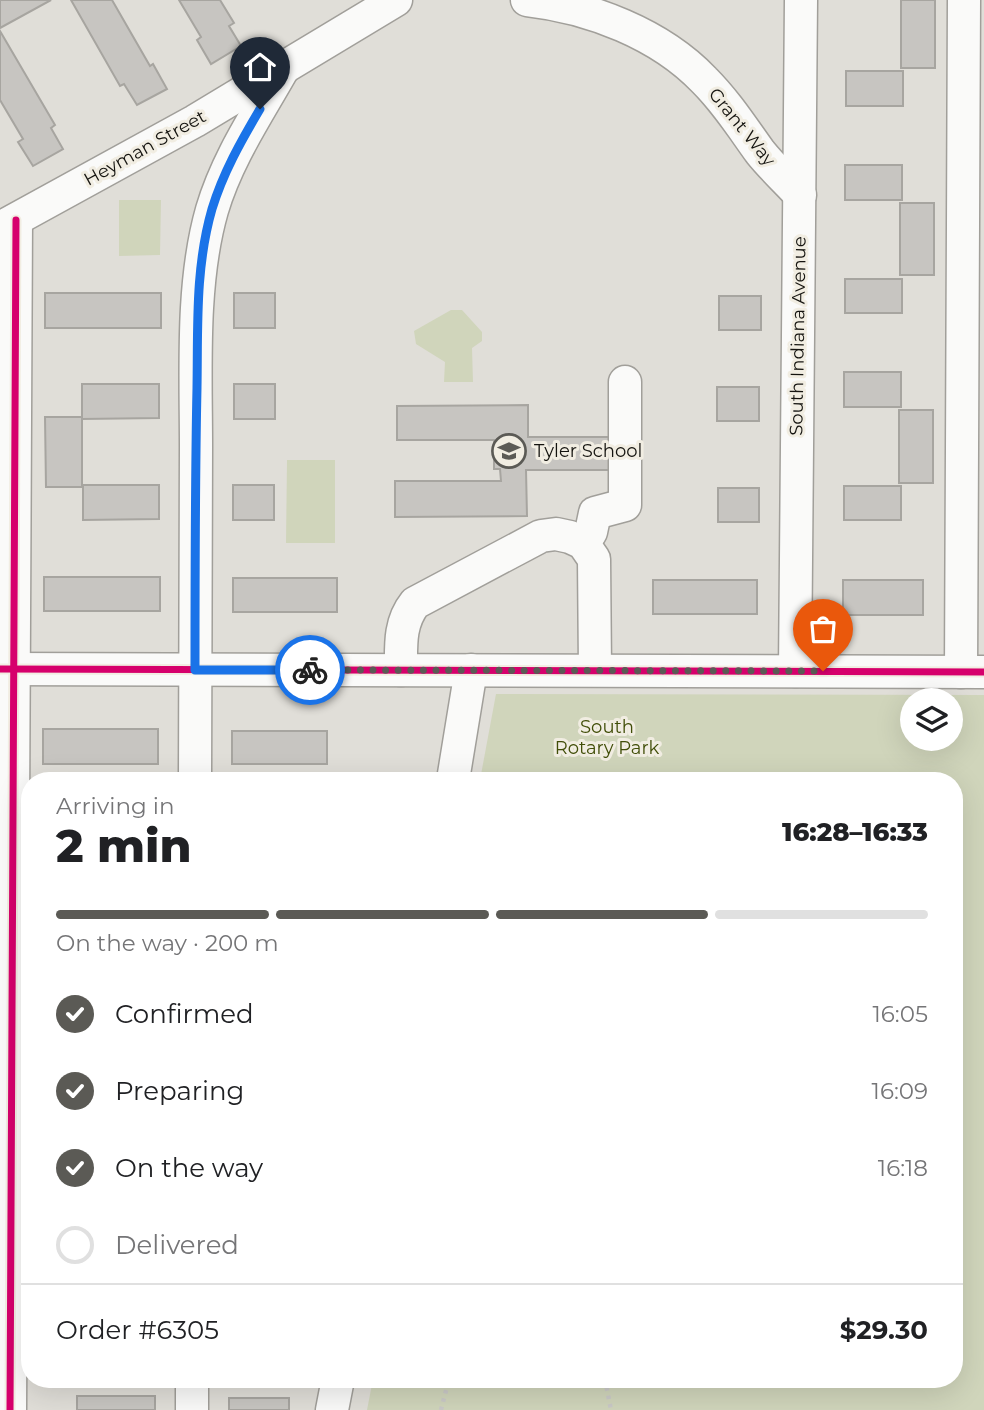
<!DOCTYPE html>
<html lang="en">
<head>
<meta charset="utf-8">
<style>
	:root { --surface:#fff; --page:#f2f2f2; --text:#202124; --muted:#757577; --line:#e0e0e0; --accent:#5b5a55 }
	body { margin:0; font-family:Montserrat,sans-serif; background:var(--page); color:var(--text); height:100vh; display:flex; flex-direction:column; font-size:26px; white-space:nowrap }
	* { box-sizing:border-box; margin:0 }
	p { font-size:23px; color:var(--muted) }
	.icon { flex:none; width:38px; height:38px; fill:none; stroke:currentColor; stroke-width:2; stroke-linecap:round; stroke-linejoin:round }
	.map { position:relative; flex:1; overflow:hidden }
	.sheet { position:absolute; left:21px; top:772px; width:942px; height:616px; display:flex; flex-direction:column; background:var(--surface); border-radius:28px; box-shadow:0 7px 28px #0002 }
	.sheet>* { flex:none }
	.controls { position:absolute; left:900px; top:688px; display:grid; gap:14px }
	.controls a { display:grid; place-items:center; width:63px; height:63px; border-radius:50%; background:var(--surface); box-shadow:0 7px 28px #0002; font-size:35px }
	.pin { position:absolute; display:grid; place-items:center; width:60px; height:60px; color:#fff; margin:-72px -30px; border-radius:50% 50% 50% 0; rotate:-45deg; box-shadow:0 0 7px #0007 }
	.pin .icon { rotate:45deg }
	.courier { position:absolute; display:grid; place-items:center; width:70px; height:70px; margin:-35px; border:5px solid #1a73e8; border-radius:50%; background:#fff; color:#222; box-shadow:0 2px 9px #0007 }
	.summary em { font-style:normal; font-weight:800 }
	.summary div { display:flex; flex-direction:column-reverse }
	.summary { display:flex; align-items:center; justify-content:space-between; height:119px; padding:0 35px }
	h1 { font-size:46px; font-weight:800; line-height:52px }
	.bar { display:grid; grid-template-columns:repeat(4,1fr); gap:10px 7px; align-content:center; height:84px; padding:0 35px }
	.bar i { height:9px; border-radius:5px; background:var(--line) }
	.bar .selected { background:var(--accent) }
	.bar p { grid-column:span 4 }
	.line { display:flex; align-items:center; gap:18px; padding:0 35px; border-top:2px solid var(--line) }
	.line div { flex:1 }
	ol { padding:0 35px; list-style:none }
	li { display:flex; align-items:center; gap:21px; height:77px }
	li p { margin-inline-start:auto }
	li .icon { padding:7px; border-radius:50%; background:var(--accent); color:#fff; stroke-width:4 }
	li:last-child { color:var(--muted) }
	li i { width:38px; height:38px; border:4px solid var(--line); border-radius:50% }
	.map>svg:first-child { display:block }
	.green { fill:#d0d5bb; fill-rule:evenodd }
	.building { fill:#c7c5c1; stroke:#a7a5a0; stroke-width:2 }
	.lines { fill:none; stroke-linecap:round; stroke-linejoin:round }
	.minor-casing { stroke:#a19f9a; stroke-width:35 }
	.path { stroke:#cac9c7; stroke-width:4.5; stroke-dasharray:3.5 5; stroke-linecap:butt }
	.minor { stroke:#fafaf9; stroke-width:32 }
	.cycleway-casing { stroke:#f1ede2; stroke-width:11 }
	.cycleway { stroke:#d6006c; stroke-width:7 }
	.done { stroke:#5b5a55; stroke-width:7; stroke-dasharray:0 12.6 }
	.route { stroke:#1a73e8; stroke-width:9 }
	.labels { text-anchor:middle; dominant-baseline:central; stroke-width:6; stroke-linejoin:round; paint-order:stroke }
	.street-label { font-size:18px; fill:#14130f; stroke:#f1ede2 }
	.poi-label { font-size:18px; fill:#14130f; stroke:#f1ede2; text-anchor:start }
	.park-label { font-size:18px; fill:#414e08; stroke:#f1ede2 }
</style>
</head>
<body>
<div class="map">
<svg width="984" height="1410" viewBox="0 0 984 1410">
	<rect width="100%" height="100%" fill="#e0ded8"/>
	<!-- green -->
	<g class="green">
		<path d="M119,200H161L160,255L119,256Z"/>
		<path d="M451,310H462L482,332V341L472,348L473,382H444L445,362L416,344L414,331Z"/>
		<path d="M287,460H335V543H286Z"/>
		<path d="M496,694L984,695V1410H367L373,1379H954V780H480ZM912,700H950V738H912Z"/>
	</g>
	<!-- building -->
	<g class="building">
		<path d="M0,0H51L0,28Z"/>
		<path d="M71,0H112L150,66L153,64L167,89L137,105L124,84L120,86Z"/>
		<path d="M179,0H220L234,23L229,26L241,46L211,64L197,40L201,37Z"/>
		<rect x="901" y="0" width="34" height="68"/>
		<path d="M0,31L55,125L51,128L63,149L33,166L18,142L23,139L0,100Z"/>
		<rect x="846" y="71" width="57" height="35"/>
		<rect x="845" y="165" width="57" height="35"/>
		<rect x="900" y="203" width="34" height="72"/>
		<rect x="845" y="279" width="57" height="34"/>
		<rect x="45" y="293" width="116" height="35"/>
		<rect x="234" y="293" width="41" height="35"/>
		<rect x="719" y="296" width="42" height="34"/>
		<rect x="844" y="372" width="57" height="35"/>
		<path d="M82,384H159V418L82,419Z"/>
		<rect x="234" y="384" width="41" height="35"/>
		<rect x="717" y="387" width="42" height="34"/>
		<path d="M528,405V437H609V470H526L527,516L395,517V481H501L500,469H494V440H397V406Z"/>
		<rect x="899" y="410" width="34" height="73"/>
		<path d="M45,417H82V487H46Z"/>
		<path d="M83,485H159V519L83,520Z"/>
		<rect x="233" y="485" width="41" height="35"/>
		<rect x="844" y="486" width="57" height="34"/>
		<rect x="718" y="488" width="41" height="34"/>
		<rect x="44" y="577" width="116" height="34"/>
		<rect x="233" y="578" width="104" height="34"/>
		<rect x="653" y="580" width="104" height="34"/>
		<rect x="843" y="580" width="80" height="35"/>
		<rect x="43" y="729" width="115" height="35"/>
		<rect x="232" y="731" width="95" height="33"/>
		<rect x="77" y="1396" width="78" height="14"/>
		<rect x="229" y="1398" width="60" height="12"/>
	</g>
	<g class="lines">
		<!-- minor casing -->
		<g class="minor-casing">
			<g id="minor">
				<path d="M527,0C590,7 660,34 704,80C726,102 742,127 760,152C772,167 787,181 800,195"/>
				<path d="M0,228L195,121L396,0"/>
				<path d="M583,543L591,532L595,513L625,505V382"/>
				<path d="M0,669L984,672"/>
				<path d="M401,670C401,646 399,623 415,603L541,536L556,534L570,537L583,543L594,559L595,670"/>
				<path d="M795,671L801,0"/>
				<path d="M961,672L964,0"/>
				<path d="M195,780C195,669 196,558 196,447C196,371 191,283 212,210C227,159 257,115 283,69"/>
				<path d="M453,780L471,670"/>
				<path d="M10,1410L16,220"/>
				<path d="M192,1410V1379"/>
				<path d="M332,1410L338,1379"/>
			</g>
		</g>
		<!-- path -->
		<g class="path">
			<path d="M605,1379L611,1410"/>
			<path d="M441,1410L449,1379"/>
		</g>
		<!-- minor -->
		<use href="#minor" class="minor"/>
		<!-- cycleway casing -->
		<g class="cycleway-casing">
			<g id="cycleway">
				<path d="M0,669L984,672"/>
				<path d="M10,1410L16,220"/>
			</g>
		</g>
		<!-- cycleway -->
		<use href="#cycleway" class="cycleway"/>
	</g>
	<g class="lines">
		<!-- done -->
		<path class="done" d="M310,670L823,671"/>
		<!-- route -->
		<path class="route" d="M260,109C241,141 223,173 212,209C195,268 198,328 197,388C195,482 195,576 195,670H310"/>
	</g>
	<!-- icons -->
	<defs>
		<g id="school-ring" transform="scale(1.75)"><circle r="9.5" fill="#f1ede2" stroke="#5b5a55" stroke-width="1.5"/><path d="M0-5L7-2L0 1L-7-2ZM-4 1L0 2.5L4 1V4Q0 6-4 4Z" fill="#5b5a55"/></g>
	</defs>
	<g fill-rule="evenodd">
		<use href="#school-ring" x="509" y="451"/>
	</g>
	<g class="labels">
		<!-- street labels -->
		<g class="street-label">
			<text transform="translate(742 127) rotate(51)">Grant Way</text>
			<text transform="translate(145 148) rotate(-29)">Heyman Street</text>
			<text transform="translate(798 336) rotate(-89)">South Indiana Avenue</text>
		</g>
		<!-- poi labels -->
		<g class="poi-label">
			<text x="534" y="451">Tyler School</text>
		</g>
		<!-- park labels -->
		<g class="park-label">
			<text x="607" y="727">South<tspan x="607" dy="21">Rotary Park</tspan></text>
		</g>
	</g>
</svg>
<div class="controls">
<a><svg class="icon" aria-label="layers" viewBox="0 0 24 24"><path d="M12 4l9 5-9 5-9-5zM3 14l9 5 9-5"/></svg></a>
</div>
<div class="pin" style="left:823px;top:671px;background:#ea580c"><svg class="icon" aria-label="bag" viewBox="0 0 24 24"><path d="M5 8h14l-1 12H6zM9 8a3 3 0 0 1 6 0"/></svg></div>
<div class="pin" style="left:260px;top:109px;background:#1f2937"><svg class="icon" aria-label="home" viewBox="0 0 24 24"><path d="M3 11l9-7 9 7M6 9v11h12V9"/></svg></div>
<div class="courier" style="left:310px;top:670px"><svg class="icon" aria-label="bike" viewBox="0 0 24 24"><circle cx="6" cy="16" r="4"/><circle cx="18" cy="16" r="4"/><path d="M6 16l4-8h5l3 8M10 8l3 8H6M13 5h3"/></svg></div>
<section class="sheet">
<div class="summary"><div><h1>2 min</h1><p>Arriving in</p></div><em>16:28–16:33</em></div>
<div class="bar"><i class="selected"></i><i class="selected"></i><i class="selected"></i><i></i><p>On the way · 200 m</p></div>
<ol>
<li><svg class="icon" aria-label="check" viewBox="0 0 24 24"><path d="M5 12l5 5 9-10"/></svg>Confirmed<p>16:05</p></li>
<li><svg class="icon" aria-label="check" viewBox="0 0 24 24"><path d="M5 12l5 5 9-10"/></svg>Preparing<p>16:09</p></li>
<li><svg class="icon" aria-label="check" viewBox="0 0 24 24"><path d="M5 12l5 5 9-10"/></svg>On the way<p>16:18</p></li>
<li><i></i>Delivered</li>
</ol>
<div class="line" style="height:91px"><div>Order #6305</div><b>$29.30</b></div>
</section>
</div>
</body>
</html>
